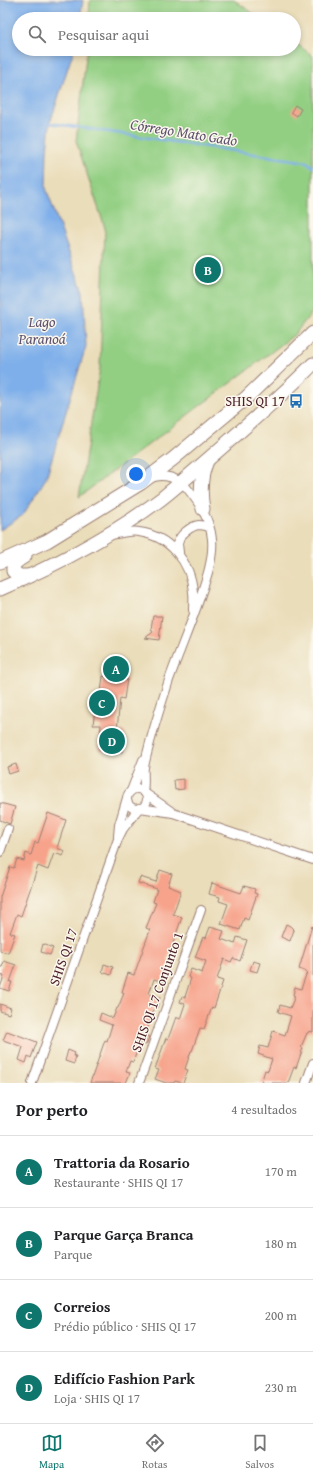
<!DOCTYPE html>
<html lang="pt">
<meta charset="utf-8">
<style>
body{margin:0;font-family:"Gentium Book Plus",serif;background:#f2f2f2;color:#202124}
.you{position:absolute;left:136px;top:474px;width:14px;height:14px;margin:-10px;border:3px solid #fff;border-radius:50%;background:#1a73e8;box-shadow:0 0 0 6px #1a73e833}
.badge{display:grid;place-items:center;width:26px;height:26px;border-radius:50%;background:#0f766e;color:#fff;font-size:13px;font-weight:700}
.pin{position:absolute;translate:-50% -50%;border:2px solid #fff;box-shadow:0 1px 4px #0006}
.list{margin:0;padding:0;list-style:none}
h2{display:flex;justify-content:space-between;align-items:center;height:52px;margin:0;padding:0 16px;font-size:17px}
h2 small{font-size:13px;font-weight:400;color:#757577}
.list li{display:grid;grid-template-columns:26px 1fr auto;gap:12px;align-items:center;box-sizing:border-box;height:72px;padding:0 16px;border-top:1px solid #e0e0e0}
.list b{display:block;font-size:15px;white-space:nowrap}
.list p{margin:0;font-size:13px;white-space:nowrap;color:#757577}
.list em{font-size:13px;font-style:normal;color:#757577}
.icon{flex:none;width:22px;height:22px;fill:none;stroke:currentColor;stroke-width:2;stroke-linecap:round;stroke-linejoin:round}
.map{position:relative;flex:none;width:313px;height:1083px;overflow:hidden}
.search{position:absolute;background:#fff;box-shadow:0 2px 6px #0003;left:12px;right:12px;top:12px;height:44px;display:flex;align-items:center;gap:10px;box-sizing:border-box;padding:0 14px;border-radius:22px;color:#757577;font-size:15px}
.sheet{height:340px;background:#fff}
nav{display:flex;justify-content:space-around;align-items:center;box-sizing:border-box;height:56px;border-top:1px solid #e0e0e0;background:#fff;font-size:11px;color:#757577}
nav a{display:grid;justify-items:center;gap:2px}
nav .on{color:#0f766e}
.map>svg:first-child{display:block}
</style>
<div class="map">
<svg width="313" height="1083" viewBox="0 0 313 1083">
<rect width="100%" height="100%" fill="#fbf7ec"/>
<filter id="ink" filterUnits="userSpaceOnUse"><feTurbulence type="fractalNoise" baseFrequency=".025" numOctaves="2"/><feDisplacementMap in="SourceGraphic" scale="8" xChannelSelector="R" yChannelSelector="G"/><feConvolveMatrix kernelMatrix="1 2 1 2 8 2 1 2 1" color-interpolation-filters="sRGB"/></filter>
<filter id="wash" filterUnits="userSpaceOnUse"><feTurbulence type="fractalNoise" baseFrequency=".012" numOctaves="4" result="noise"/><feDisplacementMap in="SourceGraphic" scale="16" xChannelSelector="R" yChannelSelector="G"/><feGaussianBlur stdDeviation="0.9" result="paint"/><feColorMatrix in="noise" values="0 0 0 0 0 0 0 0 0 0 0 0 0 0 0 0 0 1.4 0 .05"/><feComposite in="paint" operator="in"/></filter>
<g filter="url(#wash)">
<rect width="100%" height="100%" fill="#eaddba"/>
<g fill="#93cf83" stroke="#6e7757">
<polygon points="90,0 234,0 261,19 89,19"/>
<polygon points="294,42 313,56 313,311 294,335 79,497 100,368 105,228 76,141 87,49 294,49"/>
</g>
<polygon fill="#7eafea" stroke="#64678a" points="0,0 83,0 80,19 19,19 19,49 74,49 50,123 47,151 46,188 83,292 86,346 46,478 23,515 0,530"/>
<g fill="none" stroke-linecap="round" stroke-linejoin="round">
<polyline stroke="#7eafea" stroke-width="2.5" points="50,123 307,162 313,167"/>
</g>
<g id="blocks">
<g fill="#f7a38b">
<polygon points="295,105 301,109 297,116 291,112"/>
<polygon points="153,616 162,616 159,640 145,638 153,632 151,629"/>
<polygon points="112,661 122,662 120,678 127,679 124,699 120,698 117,731 125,732 122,752 99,750 101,725 93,725 96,700 100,700 103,676 110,677"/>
<polygon points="16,764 18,771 9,774 7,767"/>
<polygon points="184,779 184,789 175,790 174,780"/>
<polygon points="0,803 15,807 10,824 0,820"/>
<polygon points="48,813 66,820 57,848 65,851 63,856 54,853 48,870 38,866 21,916 17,914 10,933 15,934 8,953 0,951 0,897 10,867 14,868 17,859 24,861 26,853 31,855 35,842 38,843"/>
<polygon points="160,870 172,874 168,886 181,891 173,914 182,917 167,961 170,962 163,982 154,979 149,994 160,997 157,1008 155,1007 145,1035 149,1037 146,1045 140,1043 133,1062 130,1061 126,1072 130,1073 126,1083 90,1083 105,1040 107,1041 112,1025 99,1020 101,1013 113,1018 117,1008 118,1008 124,993 122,992 128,973 134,975 150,930 146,928 156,903 153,902 157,889 138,883 140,877 156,882"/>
<polygon points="212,883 241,893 244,886 255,889 254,893 257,894 248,920 244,918 240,930 221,924 228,904 219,901 220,897 209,894"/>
<polygon points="286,924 290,926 294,930 290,941 281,937"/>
<polygon points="312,926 313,927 313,1032 309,1031 308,1033 307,1033 301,1047 303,1048 296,1068 294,1067 288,1083 261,1083 265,1070 268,1071 272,1059 258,1054 260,1046 268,1048 273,1031 285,1035 291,1016 278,1012 280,1005 290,1008 295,996 293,995 295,987 301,989 307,972 299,969"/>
<polygon points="210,927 224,931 221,939 235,944 237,937 247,940 240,961 233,958 231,962 224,959 217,979 223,981 214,1008 212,1007 204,1029 200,1028 192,1051 191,1051 185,1069 188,1070 183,1083 175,1081 174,1083 166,1083 155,1079 159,1070 155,1069 166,1038 168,1039 176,1017 180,1019 185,1004 180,1002 182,996 185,997 191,978 188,977 191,969 202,973 206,961 195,957 203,937 206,938"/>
<polygon points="43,944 53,948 50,955 41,952"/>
<polygon points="4,961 16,965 10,982 12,982 9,991 0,988 4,976 0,975 0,967 2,967"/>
<polygon points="253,961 260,963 257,972 250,970"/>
<polygon points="104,964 113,967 111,975 102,972"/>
<polygon points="0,1004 11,1008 9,1014 0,1011"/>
<polygon points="7,1031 37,1042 31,1058 28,1056 26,1063 19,1060 23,1047 3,1040"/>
<polygon points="68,1050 75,1053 74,1056 76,1056 74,1064 65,1061"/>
</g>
</g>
</g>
<g filter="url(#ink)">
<use href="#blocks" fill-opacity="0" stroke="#9a7e72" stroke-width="1"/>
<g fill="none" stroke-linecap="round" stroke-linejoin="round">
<defs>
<g id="minor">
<path d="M 111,535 C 120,534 130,530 139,532 C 169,536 191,562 193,592 C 194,598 193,604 193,610"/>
<path d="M 179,553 C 179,550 178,546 178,543 C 179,535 191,526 199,525 C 203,525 206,526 209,527"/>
<circle cx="137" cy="799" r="10"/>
<polyline points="131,791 143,760"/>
<path d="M 143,791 C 145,783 143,775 144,767 C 150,738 160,708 169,680 C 178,655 188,631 197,606 C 204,585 214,561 212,539 C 210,519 199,503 187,488 C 178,478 164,473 151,478"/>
<polyline points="145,793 171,811"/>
<polyline points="140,808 173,813 313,860"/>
<polyline points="118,836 119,825 127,798"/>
<polyline points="0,852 8,829"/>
<polyline points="32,1083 118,839 123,829 139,808"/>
<polyline points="139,1083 201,910"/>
<polyline points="306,1083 313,1063"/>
</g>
<g id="primary">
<path d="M 203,509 C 200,492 200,477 207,461"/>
<path d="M 25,556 C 19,560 12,563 13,571 L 19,576 L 29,576"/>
<polyline points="0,562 47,541 141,483 173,459 247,397 313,333"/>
<path d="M 0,589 C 54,566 114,534 161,499 C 187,478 212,456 237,434 C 263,411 289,389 313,364"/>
</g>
</defs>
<use href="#minor" stroke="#9a7e72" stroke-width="10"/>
<use href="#primary" stroke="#9a7e72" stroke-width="15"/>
<use href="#minor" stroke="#fff" stroke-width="8"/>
<use href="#primary" stroke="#fff" stroke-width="13"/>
</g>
</g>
<defs>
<symbol id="bus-bare" viewBox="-9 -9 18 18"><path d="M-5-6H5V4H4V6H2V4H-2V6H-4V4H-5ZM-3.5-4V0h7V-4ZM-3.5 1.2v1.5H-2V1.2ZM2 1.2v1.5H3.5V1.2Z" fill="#1f6fb2" stroke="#fbf7ec" stroke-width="2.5" paint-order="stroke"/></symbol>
</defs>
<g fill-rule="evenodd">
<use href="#bus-bare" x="286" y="391" width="20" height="20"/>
</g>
<g text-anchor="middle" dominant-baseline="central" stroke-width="3" stroke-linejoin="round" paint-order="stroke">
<g font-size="14" fill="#4a1f2b" stroke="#fbf7ec" text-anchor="end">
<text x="285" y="401">SHIS QI 17</text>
</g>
<g font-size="14" fill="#4a1f2b" stroke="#fbf7ec">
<text transform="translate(63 957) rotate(-71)">SHIS QI 17</text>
<text transform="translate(157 992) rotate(-70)">SHIS QI 17 Conjunto 1</text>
</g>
<g font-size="15" font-style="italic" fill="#5c516e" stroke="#fbf7ec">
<text transform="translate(184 132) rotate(9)">Córrego Mato Gado</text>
<text x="42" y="321">Lago<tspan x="42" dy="17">Paranoá</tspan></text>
</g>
</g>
</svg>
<div class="you"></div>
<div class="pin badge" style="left:116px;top:669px">A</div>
<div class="pin badge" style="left:208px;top:270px">B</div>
<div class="pin badge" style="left:102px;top:703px">C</div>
<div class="pin badge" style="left:112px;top:741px">D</div>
<div class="search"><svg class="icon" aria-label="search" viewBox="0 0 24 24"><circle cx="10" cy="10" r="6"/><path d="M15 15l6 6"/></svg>Pesquisar aqui</div>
</div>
<section class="sheet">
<h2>Por perto<small>4 resultados</small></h2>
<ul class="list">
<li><span class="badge">A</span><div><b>Trattoria da Rosario</b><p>Restaurante · SHIS QI 17</p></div><em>170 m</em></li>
<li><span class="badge">B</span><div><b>Parque Garça Branca</b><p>Parque</p></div><em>180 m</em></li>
<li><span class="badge">C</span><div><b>Correios</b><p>Prédio público · SHIS QI 17</p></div><em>200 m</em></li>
<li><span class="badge">D</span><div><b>Edifício Fashion Park</b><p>Loja · SHIS QI 17</p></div><em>230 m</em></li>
</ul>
</section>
<nav>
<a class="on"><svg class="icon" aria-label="map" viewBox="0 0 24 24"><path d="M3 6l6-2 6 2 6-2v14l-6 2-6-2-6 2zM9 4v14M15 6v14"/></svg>Mapa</a>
<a><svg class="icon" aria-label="directions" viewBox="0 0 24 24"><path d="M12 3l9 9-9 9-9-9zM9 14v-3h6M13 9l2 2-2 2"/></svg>Rotas</a>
<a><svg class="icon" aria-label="saved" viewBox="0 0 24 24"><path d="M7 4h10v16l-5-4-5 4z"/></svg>Salvos</a>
</nav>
